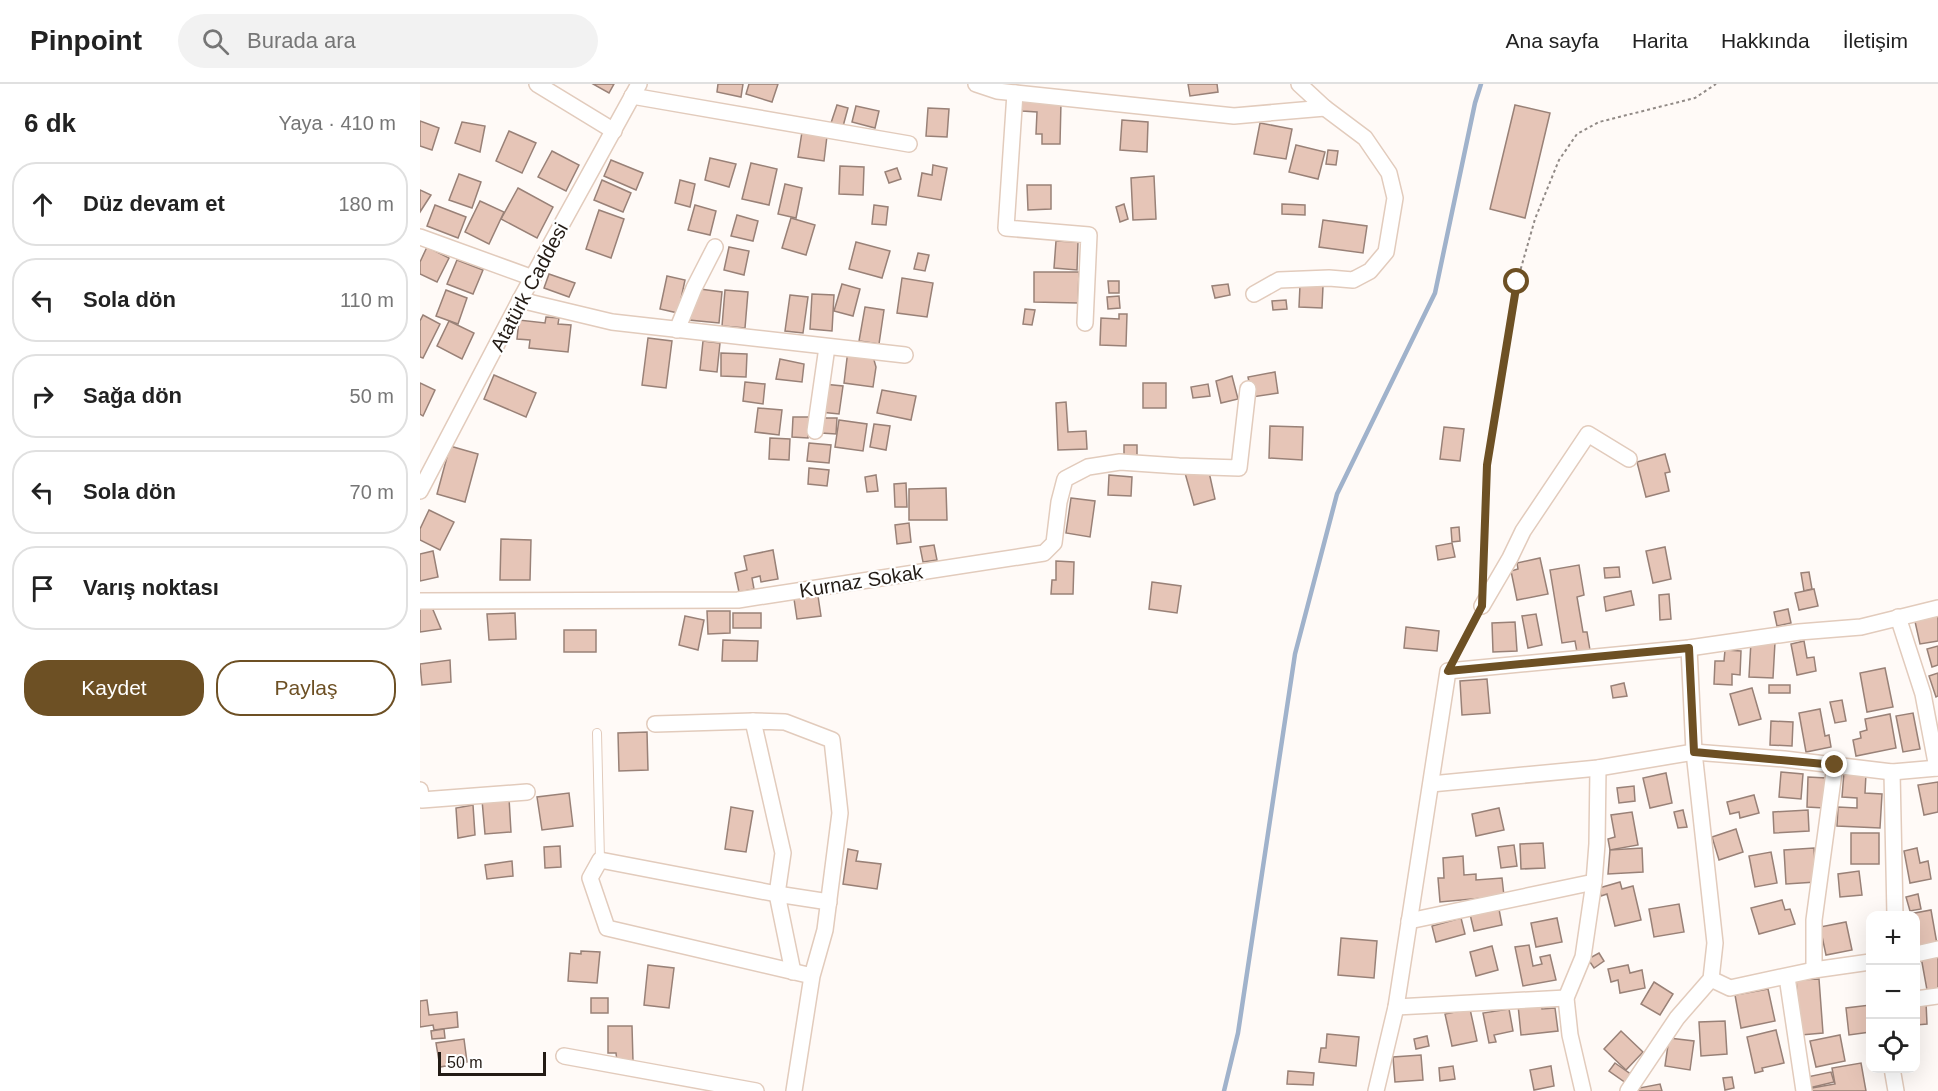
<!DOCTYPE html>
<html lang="tr">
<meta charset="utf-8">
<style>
body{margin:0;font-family:Arial,sans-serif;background:#f2f2f2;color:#222}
.controls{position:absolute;right:18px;bottom:18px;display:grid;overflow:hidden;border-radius:12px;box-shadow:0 6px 24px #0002}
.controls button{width:54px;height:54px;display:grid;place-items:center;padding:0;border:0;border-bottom:2px solid #e0e0e0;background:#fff;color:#222;font:30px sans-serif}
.scale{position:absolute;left:18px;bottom:15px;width:108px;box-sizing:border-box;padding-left:6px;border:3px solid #231b15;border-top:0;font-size:16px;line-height:21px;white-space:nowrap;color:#231b15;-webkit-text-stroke:4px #fff;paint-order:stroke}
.stop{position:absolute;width:18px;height:18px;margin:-14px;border:4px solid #6d5024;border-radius:50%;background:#fff}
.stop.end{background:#6d5024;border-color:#fff;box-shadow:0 2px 6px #0008}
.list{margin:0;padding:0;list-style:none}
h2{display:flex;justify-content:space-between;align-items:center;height:78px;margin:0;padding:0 24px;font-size:26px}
h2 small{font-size:20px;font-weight:400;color:#767676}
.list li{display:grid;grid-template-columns:39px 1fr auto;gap:18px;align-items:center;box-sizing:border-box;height:84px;margin:0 12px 12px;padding:0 12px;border:2px solid #e0e0e0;border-radius:24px}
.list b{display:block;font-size:22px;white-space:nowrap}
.list em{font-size:20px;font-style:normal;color:#767676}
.actions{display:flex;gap:12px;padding:18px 24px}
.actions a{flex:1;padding:14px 0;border:2px solid #6d5024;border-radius:24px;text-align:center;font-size:21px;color:#6d5024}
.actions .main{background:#6d5024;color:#fff}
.icon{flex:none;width:33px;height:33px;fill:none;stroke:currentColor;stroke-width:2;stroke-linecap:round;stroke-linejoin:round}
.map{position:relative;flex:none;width:1518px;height:1007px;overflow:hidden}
header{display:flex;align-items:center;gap:36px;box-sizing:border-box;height:84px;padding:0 30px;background:#fff;border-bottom:2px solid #e0e0e0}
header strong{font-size:28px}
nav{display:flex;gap:33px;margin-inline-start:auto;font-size:21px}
.search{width:420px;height:54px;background:#f2f2f2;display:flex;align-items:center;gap:15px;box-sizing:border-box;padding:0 21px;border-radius:33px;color:#767676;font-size:22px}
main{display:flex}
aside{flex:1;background:#fff}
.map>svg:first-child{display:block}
</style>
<header>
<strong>Pinpoint</strong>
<div class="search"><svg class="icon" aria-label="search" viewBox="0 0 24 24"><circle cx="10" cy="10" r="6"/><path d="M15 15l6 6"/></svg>Burada ara</div>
<nav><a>Ana sayfa</a><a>Harita</a><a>Hakkında</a><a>İletişim</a></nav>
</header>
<main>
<aside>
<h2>6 dk<small>Yaya · 410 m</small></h2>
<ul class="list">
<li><svg class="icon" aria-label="ahead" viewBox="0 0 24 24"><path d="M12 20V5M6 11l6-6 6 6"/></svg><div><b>Düz devam et</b></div><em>180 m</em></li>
<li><svg class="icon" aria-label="left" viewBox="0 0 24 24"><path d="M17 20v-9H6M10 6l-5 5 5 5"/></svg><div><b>Sola dön</b></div><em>110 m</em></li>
<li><svg class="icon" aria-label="right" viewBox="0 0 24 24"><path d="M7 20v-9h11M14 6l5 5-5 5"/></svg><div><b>Sağa dön</b></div><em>50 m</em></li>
<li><svg class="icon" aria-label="left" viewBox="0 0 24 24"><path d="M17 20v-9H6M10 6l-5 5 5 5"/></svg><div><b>Sola dön</b></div><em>70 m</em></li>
<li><svg class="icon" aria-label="arrive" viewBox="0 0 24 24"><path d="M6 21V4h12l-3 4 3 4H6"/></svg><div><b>Varış noktası</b></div></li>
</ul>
<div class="actions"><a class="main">Kaydet</a><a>Paylaş</a></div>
</aside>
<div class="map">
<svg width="1518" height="1007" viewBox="0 0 1518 1007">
<rect width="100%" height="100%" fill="#fffaf7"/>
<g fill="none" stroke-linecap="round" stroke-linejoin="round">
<polyline stroke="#a0b2cb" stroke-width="4.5" points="804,1007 818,949 875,570 917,410 1015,209 1055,19 1061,0"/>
</g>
<g fill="#e6c5b7" stroke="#998177" stroke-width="1.5">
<polygon points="173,0 194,0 189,9"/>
<polygon points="298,0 323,0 321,13 297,8"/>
<polygon points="329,0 358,0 352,18 326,10"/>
<polygon points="768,0 797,0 798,8 770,12"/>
<polygon points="601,16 641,18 640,60 622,60 622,50 616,50 617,28 602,27"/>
<polygon points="417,21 428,24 422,46 410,42"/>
<polygon points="1095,21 1130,29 1105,134 1070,125"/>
<polygon points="436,22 459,27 455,44 432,38"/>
<polygon points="508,24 529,25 527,53 506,52"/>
<polygon points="702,36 728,38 727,68 700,66"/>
<polygon points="0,37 19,44 12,66 0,62"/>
<polygon points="42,38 65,42 60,68 35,59"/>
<polygon points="840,39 872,45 866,75 834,70"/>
<polygon points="89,47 116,59 102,89 76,77"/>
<polygon points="382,48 407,52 404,77 378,73"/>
<polygon points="876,61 905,68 898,95 869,88"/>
<polygon points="908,66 918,67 916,81 906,80"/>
<polygon points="132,67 159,81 146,107 118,93"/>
<polygon points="290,74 316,80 309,103 285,96"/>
<polygon points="191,76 223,89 216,106 184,92"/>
<polygon points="331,79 357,85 349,121 322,115"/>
<polygon points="513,81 527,84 521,116 498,112 502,89 512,91"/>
<polygon points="420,82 444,83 443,111 419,110"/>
<polygon points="477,84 481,95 469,99 465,88"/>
<polygon points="39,90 61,98 52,124 29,116"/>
<polygon points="734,92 736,135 713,136 711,94"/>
<polygon points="182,96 211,109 203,128 174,116"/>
<polygon points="260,96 275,100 270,123 255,119"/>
<polygon points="365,100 382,104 376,134 358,130"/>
<polygon points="607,101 631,101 631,125 608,126"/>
<polygon points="98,104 133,123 117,154 81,135"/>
<polygon points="0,106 11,111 0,128"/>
<polygon points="60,117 84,128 69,160 45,148"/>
<polygon points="704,120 708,135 700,138 696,123"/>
<polygon points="862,120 885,121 885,131 862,130"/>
<polygon points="15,121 46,133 38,154 7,142"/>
<polygon points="275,121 296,127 290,151 268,146"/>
<polygon points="454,121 468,123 466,141 452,140"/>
<polygon points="179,126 204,135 191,174 166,165"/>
<polygon points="317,131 338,137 333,157 311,152"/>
<polygon points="371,134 395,141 386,171 362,164"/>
<polygon points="903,136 947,142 943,169 899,163"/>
<polygon points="636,157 658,158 657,186 634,184"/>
<polygon points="436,158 470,167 462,194 429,185"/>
<polygon points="7,163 29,174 17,198 0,190 0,178"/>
<polygon points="309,163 329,167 324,191 304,186"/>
<polygon points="498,169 509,171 505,187 494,185"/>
<polygon points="37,176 63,186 53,210 27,200"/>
<polygon points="614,188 659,188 658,219 614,218"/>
<polygon points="129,190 155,199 149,213 124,204"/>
<polygon points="247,192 265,196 258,229 240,225"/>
<polygon points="482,194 513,199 507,233 477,229"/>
<polygon points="688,197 699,197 699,209 689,209"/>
<polygon points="422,200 440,205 433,232 414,227"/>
<polygon points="808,200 810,211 795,214 792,202"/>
<polygon points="880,201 903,202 902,224 879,223"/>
<polygon points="280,205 302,208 299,239 269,236"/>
<polygon points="26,206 47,214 38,240 16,232"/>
<polygon points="305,206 328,208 325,244 302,242"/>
<polygon points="392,210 414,211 412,247 390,245"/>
<polygon points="370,211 388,213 383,249 365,247"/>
<polygon points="699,212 700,224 688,225 687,213"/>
<polygon points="866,216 867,225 853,226 852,217"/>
<polygon points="445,223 464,226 459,260 439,257"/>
<polygon points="605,225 615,226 612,241 603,240"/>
<polygon points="699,230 707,230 706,262 680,261 681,234 699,235"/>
<polygon points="3,231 20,240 3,274 0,273 0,237"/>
<polygon points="126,233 139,234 138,240 151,241 148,268 109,264 110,256 97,255 99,236 125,239"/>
<polygon points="29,237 54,249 42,275 17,262"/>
<polygon points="228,254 252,257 246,304 222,301"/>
<polygon points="283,257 300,259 297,288 280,286"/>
<polygon points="428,266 452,269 456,283 453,303 424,299"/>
<polygon points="301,269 327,270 326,293 301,292"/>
<polygon points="360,275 384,280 382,298 356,295"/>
<polygon points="855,288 858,309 832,313 828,293"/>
<polygon points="74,291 116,309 106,333 64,315"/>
<polygon points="812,292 818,315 801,319 796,297"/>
<polygon points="325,298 345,300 343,320 323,317"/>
<polygon points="0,299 15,306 3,332 0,330"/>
<rect x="723" y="299" width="23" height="25"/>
<polygon points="403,300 423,302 419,330 400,328"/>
<polygon points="788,300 790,312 773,314 771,303"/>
<polygon points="462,306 496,312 491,336 457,329"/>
<polygon points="646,318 648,348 666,347 667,365 638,366 636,319"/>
<polygon points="338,324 362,326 359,351 335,348"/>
<polygon points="373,333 389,333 388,354 372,353"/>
<polygon points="401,334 417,334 416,350 401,349"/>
<polygon points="419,336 447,340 443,367 415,363"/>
<polygon points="454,340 470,342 466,366 450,363"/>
<polygon points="850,342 883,343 882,376 849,374"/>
<polygon points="1024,343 1044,345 1040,377 1020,375"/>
<polygon points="350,354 370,355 369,376 349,375"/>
<polygon points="389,359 411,361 409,379 387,377"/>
<rect x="704" y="361" width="13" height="11"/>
<polygon points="30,362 58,370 45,418 17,410"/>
<polygon points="1245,370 1250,388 1245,389 1249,407 1226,413 1217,378"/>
<polygon points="389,384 409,386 407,402 388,400"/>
<polygon points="789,388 795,415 774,421 765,389"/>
<polygon points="456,391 458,407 447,408 445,393"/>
<polygon points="689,391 712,393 711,412 688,411"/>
<polygon points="486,399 487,423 475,423 474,400"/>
<polygon points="526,404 527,436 489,436 489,405"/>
<polygon points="651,414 675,417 670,453 646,449"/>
<polygon points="9,426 34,438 20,466 0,456 0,445"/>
<polygon points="489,439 491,458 477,460 475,441"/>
<polygon points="1039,443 1040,457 1032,458 1031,444"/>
<polygon points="81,455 111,456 110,496 80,496"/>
<polygon points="1032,459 1035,473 1018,476 1016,462"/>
<polygon points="514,461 517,476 503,478 500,463"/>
<polygon points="1245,463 1251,495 1233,499 1226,467"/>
<polygon points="353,466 358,495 341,498 340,492 332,494 334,505 319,508 315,489 327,486 324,472"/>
<polygon points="13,467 18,493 0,497 0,470"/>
<polygon points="1120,474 1128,510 1097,516 1091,487 1098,485 1097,479"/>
<polygon points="636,477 654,478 653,510 631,510 632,496 636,496"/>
<polygon points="1159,481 1164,511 1157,513 1163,548 1167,548 1170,566 1157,568 1155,557 1142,559 1130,486"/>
<polygon points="1199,483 1200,493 1185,494 1184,484"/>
<polygon points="1389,488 1392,505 1384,507 1381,489"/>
<polygon points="732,498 761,502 757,529 729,525"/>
<polygon points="1394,505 1398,522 1379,526 1375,509"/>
<polygon points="1211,507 1214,521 1186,527 1184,513"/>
<polygon points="1249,510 1251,535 1240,536 1239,511"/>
<polygon points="398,512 401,532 377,535 374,515"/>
<polygon points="0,520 11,521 21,545 0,548"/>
<polygon points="1368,525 1371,539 1357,542 1354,528"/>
<polygon points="287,527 310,527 310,549 288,550"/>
<polygon points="1518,528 1518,557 1500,560 1494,533"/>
<polygon points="95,529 96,555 69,556 67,530"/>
<rect x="313" y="529" width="28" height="15"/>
<polygon points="1116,530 1122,561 1108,564 1102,532"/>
<polygon points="265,532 284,536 278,566 259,561"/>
<polygon points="1095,538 1097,567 1073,568 1072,539"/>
<polygon points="986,543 1019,547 1017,567 984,564"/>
<rect x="144" y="546" width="32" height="22"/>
<polygon points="303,556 338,557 337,577 302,577"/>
<polygon points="1331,557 1355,558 1353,594 1329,593"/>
<polygon points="1384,557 1387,574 1394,573 1396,587 1377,591 1371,560"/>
<polygon points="1518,562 1518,581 1512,583 1507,565"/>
<polygon points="1305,566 1321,567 1320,591 1312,590 1312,601 1294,600 1295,577 1304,577"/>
<polygon points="30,576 31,598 2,601 0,580"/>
<polygon points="1465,584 1473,623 1447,628 1440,589"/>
<polygon points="1518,589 1518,612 1516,613 1509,592"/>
<polygon points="1067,595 1070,629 1042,631 1040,597"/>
<polygon points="1204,599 1207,612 1193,614 1191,602"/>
<rect x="1349" y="601" width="21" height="8"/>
<polygon points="1332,604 1341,635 1319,641 1310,610"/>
<polygon points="1422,616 1426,637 1415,639 1410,618"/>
<polygon points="1400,625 1405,652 1409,651 1411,663 1386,668 1379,629"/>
<polygon points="1493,629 1500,665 1483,668 1476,632"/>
<polygon points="1470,630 1476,664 1436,672 1433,656 1441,654 1440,648 1447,646 1445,635"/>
<polygon points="1351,637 1373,638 1372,662 1350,661"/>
<polygon points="227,648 228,686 199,687 198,649"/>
<polygon points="1361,688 1383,690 1381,715 1359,713"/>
<polygon points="1424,688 1446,690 1445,709 1462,710 1460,744 1417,742 1418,723 1437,724 1437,714 1422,713"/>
<polygon points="1246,689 1252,719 1230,724 1223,694"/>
<polygon points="1388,693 1406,694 1404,724 1387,723"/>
<polygon points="1518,698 1518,728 1504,731 1498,701"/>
<polygon points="1214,702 1215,717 1199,719 1197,704"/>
<polygon points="149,709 153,742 122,746 117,713"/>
<polygon points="1334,711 1339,729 1320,734 1319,728 1310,730 1307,718"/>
<polygon points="89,714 91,748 65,750 62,716"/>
<polygon points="53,721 55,751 38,754 36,724"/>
<polygon points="311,723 333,727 326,768 305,765"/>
<polygon points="1079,724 1084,746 1056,752 1052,730"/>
<polygon points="1263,726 1267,743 1258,744 1254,728"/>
<polygon points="1388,726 1389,747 1354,749 1353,728"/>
<polygon points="1212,728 1218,761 1190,766 1188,755 1195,753 1191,731"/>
<polygon points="1316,745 1323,768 1299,776 1292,753"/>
<rect x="1431" y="749" width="28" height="31"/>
<polygon points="1123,759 1125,784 1101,785 1100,760"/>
<polygon points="1094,761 1097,782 1081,784 1078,763"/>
<polygon points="140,762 141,783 125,784 124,763"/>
<polygon points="1222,764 1223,788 1188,790 1190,766"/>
<polygon points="1394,764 1396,798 1366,800 1364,766"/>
<polygon points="1497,764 1500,779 1508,777 1511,795 1490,799 1484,767"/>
<polygon points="428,765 438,767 436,777 461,780 457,805 423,800"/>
<polygon points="1351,768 1357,799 1335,803 1329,772"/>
<polygon points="1043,772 1044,791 1056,790 1056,796 1082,794 1084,812 1020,818 1018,794 1024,794 1023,774"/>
<polygon points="92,777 93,792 67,795 65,781"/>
<polygon points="1439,787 1442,811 1420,813 1418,790"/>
<polygon points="1200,798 1202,805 1213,802 1221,836 1195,842 1187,810 1181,812 1179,804"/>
<polygon points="1498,810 1501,825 1490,827 1486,813"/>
<polygon points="1362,816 1365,826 1370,825 1375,840 1339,850 1331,824"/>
<polygon points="1078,820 1082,841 1054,847 1049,826"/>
<polygon points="1259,820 1264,848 1234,853 1229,825"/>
<polygon points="1511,826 1517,860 1496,864 1496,832 1484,831"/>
<polygon points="1041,834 1045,850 1016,858 1012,842"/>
<polygon points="1137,834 1142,858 1116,863 1111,839"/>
<polygon points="1426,838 1432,866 1406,871 1400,843"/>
<polygon points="921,854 957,857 954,894 918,891"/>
<polygon points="1109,861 1113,882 1122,880 1120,873 1130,871 1136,896 1103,902 1095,863"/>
<polygon points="1072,862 1078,886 1056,892 1050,868"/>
<polygon points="161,867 180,868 177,899 148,897 150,869 161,870"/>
<polygon points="1179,869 1184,877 1174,884 1168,875"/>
<polygon points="1518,869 1518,904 1507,906 1501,873"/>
<polygon points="228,881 254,884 249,924 224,921"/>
<polygon points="1208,881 1210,889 1222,886 1225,904 1200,909 1198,896 1191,898 1188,885"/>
<polygon points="1399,895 1403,949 1381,951 1376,896"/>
<polygon points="1234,898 1253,910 1240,931 1221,920"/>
<polygon points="1348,905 1355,937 1321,944 1315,911"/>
<rect x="171" y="914" width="17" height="15"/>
<polygon points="7,916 9,931 37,928 38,943 14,946 13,941 0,943 0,917"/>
<polygon points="1121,918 1122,925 1135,924 1138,947 1101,951 1098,921"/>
<polygon points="1506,918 1507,940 1496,941 1496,919"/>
<polygon points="1450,921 1450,948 1429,951 1426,924"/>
<polygon points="1050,925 1057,957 1032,962 1025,930"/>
<polygon points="1089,925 1093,947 1074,951 1076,958 1069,959 1063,929"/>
<polygon points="1305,937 1307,970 1281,972 1279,938"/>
<polygon points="188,942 212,942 213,977 197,977 196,969 188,969"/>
<polygon points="24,945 25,954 12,955 11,947"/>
<polygon points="1356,946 1364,979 1342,984 1343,987 1335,989 1327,953"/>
<polygon points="1201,947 1223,968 1206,986 1184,965"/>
<polygon points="907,950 939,953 936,982 899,978 901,964 906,964"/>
<polygon points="1420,951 1425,977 1396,983 1390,957"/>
<polygon points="1007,952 1009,962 996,965 994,955"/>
<polygon points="1249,954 1274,957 1270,986 1245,982"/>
<polygon points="44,955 47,978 20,983 16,959"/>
<polygon points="1001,971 1003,996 975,998 973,973"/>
<polygon points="1195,979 1212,991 1206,999 1189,987"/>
<polygon points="1441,979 1446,1007 1392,1007 1392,1004 1415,1000 1412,984"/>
<polygon points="1033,982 1035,995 1020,997 1019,984"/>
<polygon points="1131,982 1134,1002 1114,1006 1110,986"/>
<polygon points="868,987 894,989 893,1001 867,1000"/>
<polygon points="1411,988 1414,998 1389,1004 1387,993"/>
<polygon points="1312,993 1314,1004 1305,1006 1303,994"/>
<polygon points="1240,1000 1242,1007 1214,1007 1214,1005"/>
</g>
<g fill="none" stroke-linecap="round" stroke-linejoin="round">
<defs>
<polyline id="service" points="177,649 180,776"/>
<g id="minor">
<polyline points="117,0 194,47"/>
<polyline points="556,0 577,7 814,32 905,24"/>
<polyline points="595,9 586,144 669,151 665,239"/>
<polyline points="212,12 489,60"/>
<polyline points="0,153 113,194"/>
<polyline points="834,210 859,196 909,194 933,196 950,187 966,168 975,114 969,89 945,54 905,24 879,0"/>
<polyline points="100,216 192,238 485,271"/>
<polyline points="257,246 274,204 295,163"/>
<polyline points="395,347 407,263"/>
<polyline points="0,407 100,216 219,0"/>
<polyline points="0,517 318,516 624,469 634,459 639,418 645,395 668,383 700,378 759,382 819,384 828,305"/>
<polyline points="1062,522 1090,474 1103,447 1168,350 1209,375"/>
<polyline points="1478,533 1503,610 1517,684"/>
<polyline points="235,640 333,637"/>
<polyline points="1472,688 1475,832"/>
<polyline points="1011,700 1178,684 1274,668 1364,675 1472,688 1518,684"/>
<polyline points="0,706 2,716 107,708"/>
<polyline points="989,837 1174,798"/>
<polyline points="1496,870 1518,865"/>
<polyline points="1394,886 1394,836 1415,681"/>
<polyline points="373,888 357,810 409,818"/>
<polyline points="1367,893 1384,1007"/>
<polyline points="1291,895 1310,904 1394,886 1450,878"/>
<polyline points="1496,915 1518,912"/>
<polyline points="976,923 1146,914"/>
<polyline points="144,972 336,1007"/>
<polyline points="1472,984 1476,1007"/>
<polyline points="374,1007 392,892 405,846 420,729 412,656 365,638 333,637 363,769 357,810 180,776 170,794 187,844 392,892"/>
<polyline points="956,1007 976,923 1028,587 1269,564 1379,548 1441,543 1518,524"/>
<polyline points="1163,1007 1150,951 1146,914 1163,873 1174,798 1177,760 1178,684"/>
<polyline points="1208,1007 1257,934 1291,895 1295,859 1274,668 1269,564"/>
</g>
</defs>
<use href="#service" stroke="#e2cbbc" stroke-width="10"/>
<use href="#minor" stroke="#e2cbbc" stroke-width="18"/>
<g stroke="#918a86" stroke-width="2" stroke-dasharray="3 3" stroke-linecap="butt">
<polyline points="1063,488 1067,381 1097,198 1115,135 1139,76 1157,50 1179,38 1275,14 1296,0"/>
<polyline points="1036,572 1056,534"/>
</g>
<use href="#service" stroke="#fff" stroke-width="8"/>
<use href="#minor" stroke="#fff" stroke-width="15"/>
</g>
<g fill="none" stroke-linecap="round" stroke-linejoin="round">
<polyline stroke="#6d5024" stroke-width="8" points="1097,198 1067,381 1062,522 1028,587 1269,564 1274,668 1415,681"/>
</g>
<g text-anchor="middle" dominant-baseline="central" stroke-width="4.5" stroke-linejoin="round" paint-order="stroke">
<g font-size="20" fill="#231b15" stroke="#fff">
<text transform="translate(109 203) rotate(-62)">Atatürk Caddesi</text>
<text transform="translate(441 497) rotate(-9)">Kurnaz Sokak</text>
</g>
</g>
</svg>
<div class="controls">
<button>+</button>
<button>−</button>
<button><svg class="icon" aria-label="locate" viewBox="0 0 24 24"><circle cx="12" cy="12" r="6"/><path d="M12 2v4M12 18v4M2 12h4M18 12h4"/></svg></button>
</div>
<div class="scale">50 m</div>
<div class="stop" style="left:1097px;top:198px"></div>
<div class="stop end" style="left:1415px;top:681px"></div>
</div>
</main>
